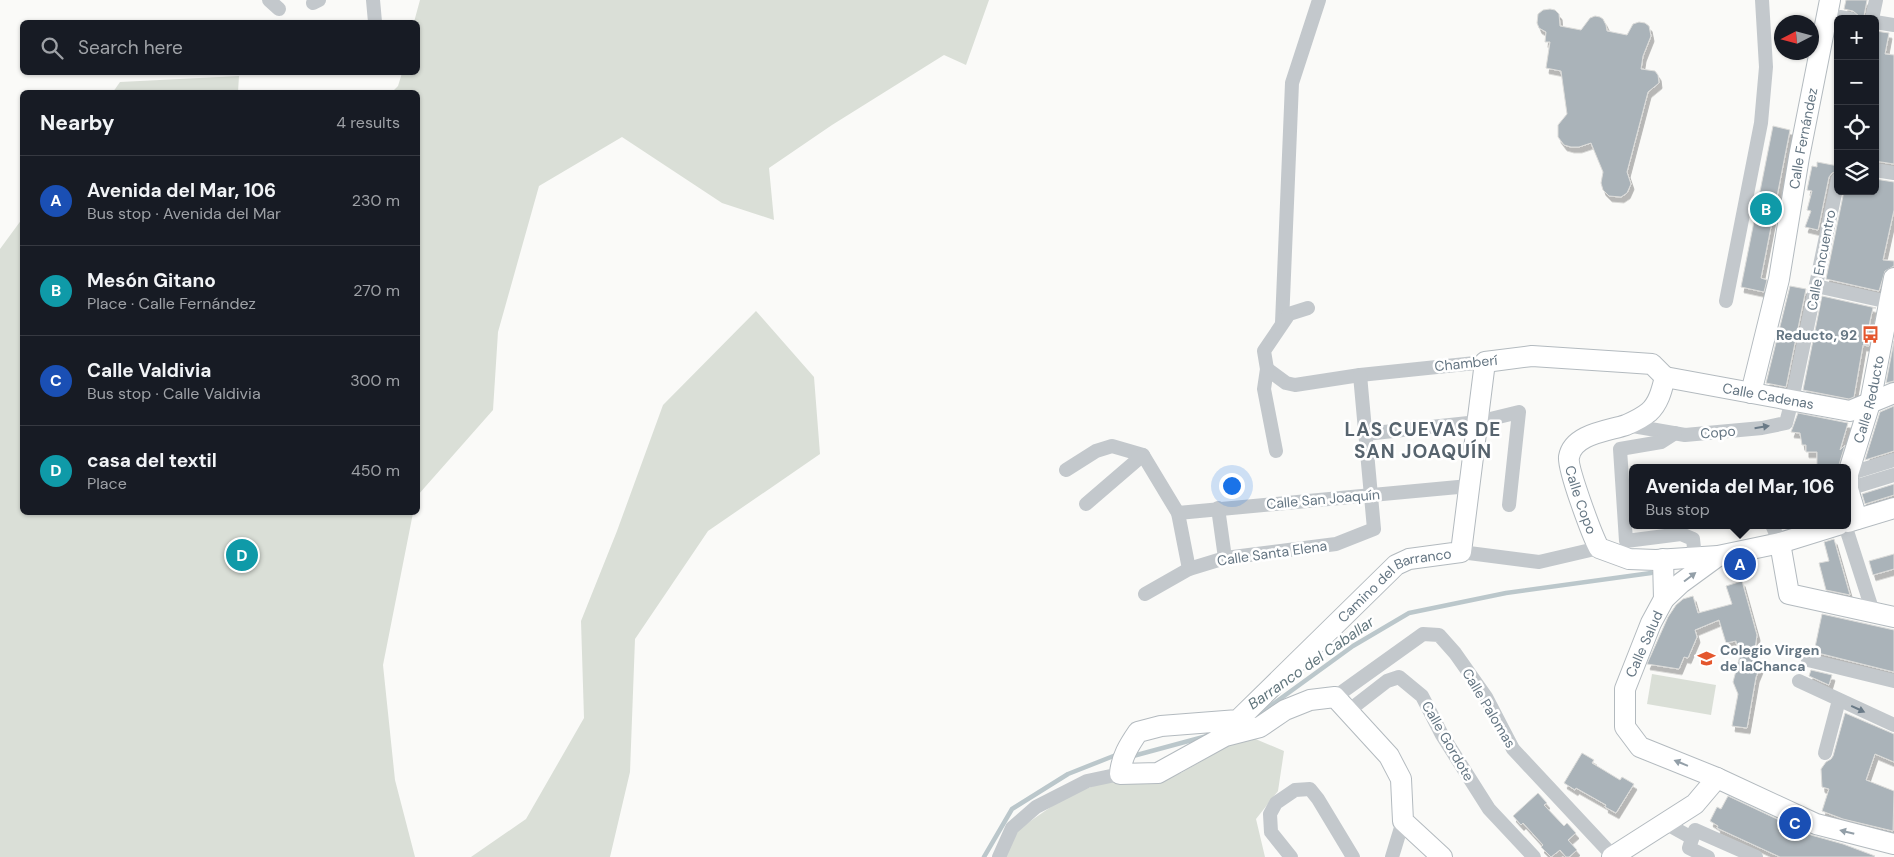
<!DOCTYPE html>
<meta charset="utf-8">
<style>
body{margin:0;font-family:"DM Sans",sans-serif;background:#20242c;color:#f1f3f6}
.controls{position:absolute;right:15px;top:15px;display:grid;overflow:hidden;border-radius:8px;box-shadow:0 1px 4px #0004}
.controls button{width:45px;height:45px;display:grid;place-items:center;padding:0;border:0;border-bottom:1px solid #363941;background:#171b24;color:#f1f3f6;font:25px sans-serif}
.compass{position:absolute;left:1774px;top:15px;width:45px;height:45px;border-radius:50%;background:#171b24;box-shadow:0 1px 4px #0004;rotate:264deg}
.you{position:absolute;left:1231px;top:485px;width:18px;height:18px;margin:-12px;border:4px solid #fff;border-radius:50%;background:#1a73e8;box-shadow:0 0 0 8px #1a73e833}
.badge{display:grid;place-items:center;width:32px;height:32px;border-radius:50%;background:#e4572e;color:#fff;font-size:16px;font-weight:700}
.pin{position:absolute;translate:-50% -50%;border:2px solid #fff;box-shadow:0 1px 5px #0006}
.popup{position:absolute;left:1629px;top:464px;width:222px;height:65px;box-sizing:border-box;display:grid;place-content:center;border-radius:8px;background:#171b24;filter:drop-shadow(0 1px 4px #0005);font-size:16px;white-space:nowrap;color:#9ea1a6}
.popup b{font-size:19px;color:#f1f3f6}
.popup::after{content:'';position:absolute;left:50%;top:100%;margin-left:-10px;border:10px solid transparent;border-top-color:#171b24}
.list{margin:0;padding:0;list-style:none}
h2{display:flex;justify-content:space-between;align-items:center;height:65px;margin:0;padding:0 20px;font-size:21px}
h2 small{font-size:16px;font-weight:400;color:#9ea1a6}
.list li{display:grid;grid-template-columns:32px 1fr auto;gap:15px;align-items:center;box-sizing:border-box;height:90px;padding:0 20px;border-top:1px solid #363941}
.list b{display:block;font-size:19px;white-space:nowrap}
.list p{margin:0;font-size:16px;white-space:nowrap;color:#9ea1a6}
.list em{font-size:16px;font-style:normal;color:#9ea1a6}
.icon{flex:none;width:28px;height:28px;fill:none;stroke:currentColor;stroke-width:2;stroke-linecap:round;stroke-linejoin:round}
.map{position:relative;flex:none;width:1894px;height:857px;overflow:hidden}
.search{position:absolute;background:#171b24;box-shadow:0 1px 4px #0004;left:20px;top:20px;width:400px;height:55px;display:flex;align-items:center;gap:12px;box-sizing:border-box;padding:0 18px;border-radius:8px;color:#9ea1a6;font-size:19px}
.panel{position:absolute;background:#171b24;box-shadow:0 1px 4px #0004;left:20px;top:90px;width:400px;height:425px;border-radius:8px}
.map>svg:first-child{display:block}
</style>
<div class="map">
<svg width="1894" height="857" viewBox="0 0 1894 857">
<defs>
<filter id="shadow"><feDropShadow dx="3" dy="5.5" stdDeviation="0" flood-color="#0004"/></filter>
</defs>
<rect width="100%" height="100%" fill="#fafaf8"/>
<g fill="#dadfd7">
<polygon points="420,0 989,0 966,65 944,55 832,125 769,168 774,220 722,203 622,137 539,186 498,332 493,410 418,495 418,92 392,92 398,86 402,73 418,72 418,22 414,22"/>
<polygon points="239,76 238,92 113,92 120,82"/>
<polygon points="22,219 22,512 413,513 383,665 395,780 415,857 0,857 0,249"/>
<polygon points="756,311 814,377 820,454 708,531 635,639 630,772 610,857 471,857 526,819 584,718 581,621 617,531 663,405"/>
<polygon points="1652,674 1716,685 1711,715 1647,704"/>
<polygon points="1246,735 1284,751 1278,791 1256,819 1265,857 1003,857 1019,829 1068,795 1108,781 1181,773"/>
</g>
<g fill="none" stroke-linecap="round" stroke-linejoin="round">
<g stroke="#bbc7cb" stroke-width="4.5">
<polyline points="1251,720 1353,646 1409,613 1506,593 1651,573"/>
<polyline points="1133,756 1207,736"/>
<polyline points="984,857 1012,809 1068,774 1116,755"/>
</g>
</g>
<g fill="#aab3b9" stroke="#dcdcda" filter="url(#shadow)">
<polygon points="1846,0 1867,0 1864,16 1859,16 1853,11 1844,9"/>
<polygon points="1550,9 1555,10 1559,14 1560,26 1581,30 1590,18 1595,16 1600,17 1603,19 1606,25 1607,31 1627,35 1633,24 1639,22 1645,23 1649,26 1651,36 1643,56 1641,69 1655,71 1658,75 1659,83 1648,92 1627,172 1631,184 1627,193 1621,197 1609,196 1603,190 1601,183 1603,172 1591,143 1579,147 1571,147 1564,145 1558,137 1558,125 1567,114 1561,71 1546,68 1550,42 1545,42 1546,32 1539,28 1537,23 1538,14 1543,10"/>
<polygon points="1875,31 1889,33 1885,54 1894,55 1894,164 1875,161"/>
<polygon points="1773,126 1790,130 1761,278 1767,280 1764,292 1741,287"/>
<polygon points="1817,162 1838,166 1837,171 1832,173 1829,177 1818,230 1805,227 1811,211 1807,210 1812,191 1807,190 1812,166 1817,167"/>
<polygon points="1875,179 1894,182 1894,210 1883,260 1894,261 1894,266 1885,271 1879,291 1826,279 1844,191 1875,191"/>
<polygon points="1790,286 1806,289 1786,387 1766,383"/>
<polygon points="1822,296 1876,308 1873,308 1870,321 1868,334 1871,334 1869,346 1863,345 1854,397 1849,399 1803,390"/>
<polygon points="1894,341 1894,381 1886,383"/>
<polygon points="1894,406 1894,451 1865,460 1880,412"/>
<polygon points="1798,413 1848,423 1840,450 1845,445 1838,468 1817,468 1817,452 1806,452 1806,445 1802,445 1800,433 1791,432"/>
<polygon points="1894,484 1894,495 1865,504 1862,494"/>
<polygon points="1834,539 1850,595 1826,590 1819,563 1829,561 1824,542"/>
<polygon points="1894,554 1894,569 1873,575 1869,561"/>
<polygon points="1742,581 1757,635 1753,663 1761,665 1756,677 1747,728 1732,726 1738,694 1733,682 1742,648 1737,647 1736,641 1726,643 1719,620 1695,630 1697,637 1688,658 1684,657 1679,669 1647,664 1668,617 1676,605 1683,599 1693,596 1698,613 1732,604 1726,586"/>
<polygon points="1822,614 1894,630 1894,672 1814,652"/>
<polygon points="1811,670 1832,675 1829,685 1809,676"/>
<polygon points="1845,713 1894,734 1894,762 1875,754 1866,780 1894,791 1893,831 1843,819 1822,811 1829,789 1822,787 1821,769 1826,762 1831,759 1833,756"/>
<polygon points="1582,753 1594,760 1592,763 1620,780 1622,777 1634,784 1616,813 1605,807 1606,805 1576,788 1575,790 1564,783"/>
<polygon points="1538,793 1547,803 1544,805 1564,826 1567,823 1576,833 1568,840 1577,850 1569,857 1566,857 1560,850 1551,857 1541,847 1543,845 1523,823 1521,825 1513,816"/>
<polygon points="1728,796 1811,835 1843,844 1875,856 1874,857 1780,857 1717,828 1718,826 1710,821 1717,807 1721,809"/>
</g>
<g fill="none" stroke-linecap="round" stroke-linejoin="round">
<defs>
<g id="secondary">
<path id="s1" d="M 1665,377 C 1662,389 1659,403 1649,412 C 1643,417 1633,422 1626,425 C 1608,431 1573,434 1569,457 C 1567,468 1592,535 1599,548 L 1629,559 L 1656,560 L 1718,556 L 1780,543 L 1838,525"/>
<path id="s2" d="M 1665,377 L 1850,411 L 1894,393"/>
<path id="s3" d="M 1751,393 L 1779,279 L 1799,157 L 1830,0"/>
<path id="s4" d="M 1857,519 L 1848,489 L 1848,474 L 1870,403 L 1894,278"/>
<polyline points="1848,522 1894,508"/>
<polyline points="1780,543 1789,594 1894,617"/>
<polyline points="1718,556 1681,583 1664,599 1651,623 1625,689 1625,727 1640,747 1717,778 1816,824 1894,844"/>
<polyline points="1663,559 1664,599"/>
<path id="s5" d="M 1442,857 L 1403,821 L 1401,779 L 1389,756 L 1335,697 L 1310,700 L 1285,710 L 1260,727 L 1225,736 L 1158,773 L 1120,774 C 1121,758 1129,745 1138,732 L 1161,726 L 1238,720 L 1396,565 L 1409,559 L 1461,552 L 1485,362 L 1532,356 L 1623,362 L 1652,364 L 1665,377"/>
<polyline points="1612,857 1695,804 1717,778"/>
</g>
</defs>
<use href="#secondary" stroke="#b3babf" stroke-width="22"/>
<g stroke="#c3c8cc" stroke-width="14">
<polyline points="269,0 279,9"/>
<polyline points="373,0 375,22"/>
<polyline points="313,3 319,0"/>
<polyline points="1841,17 1851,19"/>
<polyline points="1872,19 1876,0"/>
<polyline points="1875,22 1894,25"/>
<polyline points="1875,170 1894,173"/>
<polyline points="1816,286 1889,302"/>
<polyline points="1726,301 1761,123 1766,67 1762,0"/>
<polyline points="1282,323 1292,83 1319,0"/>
<polyline points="1267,369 1286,383 1295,385 1360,375 1485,362"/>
<polyline points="1627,425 1685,435 1762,428 1786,423 1792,400 1838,179"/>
<polyline points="1675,433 1661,442 1620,449 1626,541 1681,534 1693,539 1695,557"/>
<polyline points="1365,434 1478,422 1519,412 1509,505"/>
<polyline points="1276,451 1264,389 1267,369 1264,351 1289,314 1308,308"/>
<polyline points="1066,470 1096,451 1112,446 1143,455 1178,513 1189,569"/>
<polyline points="1848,474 1894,460"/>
<polyline points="1848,489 1894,475"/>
<polyline points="1086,504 1143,455"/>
<polyline points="1218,508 1225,558"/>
<polyline points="1178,513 1469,486"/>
<polyline points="1772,525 1780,543"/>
<polyline points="1845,525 1873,612"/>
<polyline points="1461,552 1539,562 1599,548"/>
<polyline points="1145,594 1189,569 1225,558 1336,544 1374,529 1360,375"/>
<polyline points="1808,660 1894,681"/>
<polyline points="1799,681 1894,725"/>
<polyline points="1335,697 1423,634 1439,635 1455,653 1486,697 1513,749 1613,856"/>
<polyline points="1347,712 1387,681 1399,677 1422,696 1442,735 1489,809 1534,857"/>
<polyline points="1825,753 1839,700"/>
<polyline points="1665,823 1692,838"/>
<polyline points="999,857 1012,828 1036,807 1087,781 1120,774"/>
<polyline points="1291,857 1271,832 1270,814 1276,803 1295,790 1310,789 1318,799 1353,857"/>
<polyline points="1392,857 1403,821"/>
<polyline points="1708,857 1689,848 1695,830 1756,857"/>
</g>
<use href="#secondary" stroke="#fff" stroke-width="20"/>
</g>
<defs><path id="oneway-solid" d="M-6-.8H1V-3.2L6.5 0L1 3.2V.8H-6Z" transform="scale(1.25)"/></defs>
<g fill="#6a7a87">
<use href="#oneway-solid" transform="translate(1762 427) rotate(-9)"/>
<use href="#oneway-solid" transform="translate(1858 709) rotate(25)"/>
</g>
<g fill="#939fa8">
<use href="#oneway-solid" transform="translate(1690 577) rotate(-37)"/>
<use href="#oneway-solid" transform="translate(1681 763) rotate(-158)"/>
<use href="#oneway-solid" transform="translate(1847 832) rotate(-166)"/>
</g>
<defs>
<symbol id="bus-bare" viewBox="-9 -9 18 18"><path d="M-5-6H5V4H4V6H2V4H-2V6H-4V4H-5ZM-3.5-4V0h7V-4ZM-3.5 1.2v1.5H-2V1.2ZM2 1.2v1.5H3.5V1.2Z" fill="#e4572e" stroke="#fff" stroke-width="2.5" paint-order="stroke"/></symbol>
<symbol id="school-bare" viewBox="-9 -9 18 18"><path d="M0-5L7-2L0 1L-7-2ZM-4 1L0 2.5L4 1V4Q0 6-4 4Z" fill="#e4572e" stroke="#fff" stroke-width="2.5" paint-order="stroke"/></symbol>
</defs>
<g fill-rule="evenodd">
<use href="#bus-bare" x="1858" y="322" width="25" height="25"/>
<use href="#school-bare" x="1694" y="646" width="25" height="25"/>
</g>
<g text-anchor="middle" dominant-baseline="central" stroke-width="5" stroke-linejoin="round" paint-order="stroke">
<g font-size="14" fill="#657683" stroke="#fff">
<text stroke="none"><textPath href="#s3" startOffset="260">Calle Fernández</textPath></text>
<text transform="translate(1821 260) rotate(-79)">Calle Encuentro</text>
<text transform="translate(1466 363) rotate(-6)">Chamberí</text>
<text stroke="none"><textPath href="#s2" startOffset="105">Calle Cadenas</textPath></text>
<text stroke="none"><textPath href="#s4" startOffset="124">Calle Reducto</textPath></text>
<text transform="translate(1718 432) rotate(-5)">Copo</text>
<text transform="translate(1323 499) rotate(-5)">Calle San Joaquín</text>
<text stroke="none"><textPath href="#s1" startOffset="179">Calle Copo</textPath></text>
<text transform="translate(1272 553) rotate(-8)">Calle Santa Elena</text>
<text stroke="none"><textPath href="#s5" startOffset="792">Camino del Barranco</textPath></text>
<text transform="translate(1644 644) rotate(-66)">Calle Salud</text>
<text transform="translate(1489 708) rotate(59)">Calle Palomas</text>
<text transform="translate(1448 741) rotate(60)">Calle Gordote</text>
</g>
<g font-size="14" font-weight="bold" fill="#657683" stroke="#fff" text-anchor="end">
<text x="1857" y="335">Reducto, 92</text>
<text x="1720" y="650" text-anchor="start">Colegio Virgen<tspan x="1720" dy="16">de laChanca</tspan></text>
</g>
<g font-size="15" font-style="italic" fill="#60757c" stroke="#fff">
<text transform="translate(1311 663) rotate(-35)">Barranco del Caballar</text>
</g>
<g font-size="19" font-weight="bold" letter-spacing="1" fill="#57646e" stroke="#fff">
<text x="1423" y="429">LAS CUEVAS DE<tspan x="1423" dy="22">SAN JOAQUÍN</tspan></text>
</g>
</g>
</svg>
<div class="controls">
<button>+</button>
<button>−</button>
<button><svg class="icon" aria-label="locate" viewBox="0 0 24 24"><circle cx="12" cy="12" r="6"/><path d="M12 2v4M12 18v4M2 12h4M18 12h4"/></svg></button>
<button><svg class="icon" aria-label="layers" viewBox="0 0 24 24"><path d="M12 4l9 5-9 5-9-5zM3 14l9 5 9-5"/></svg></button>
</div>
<svg class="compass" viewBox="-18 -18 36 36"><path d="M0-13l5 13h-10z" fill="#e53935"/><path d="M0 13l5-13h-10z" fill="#9ea1a6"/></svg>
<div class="you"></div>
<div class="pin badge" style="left:1740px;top:564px;background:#1a4fb4">A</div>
<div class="popup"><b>Avenida del Mar, 106</b>Bus stop</div>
<div class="pin badge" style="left:1766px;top:209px;background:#0f9aa8">B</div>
<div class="pin badge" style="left:1795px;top:823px;background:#1a4fb4">C</div>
<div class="pin badge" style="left:242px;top:555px;background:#0f9aa8">D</div>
<div class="search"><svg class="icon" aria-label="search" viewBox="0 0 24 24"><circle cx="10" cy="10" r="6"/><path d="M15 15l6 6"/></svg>Search here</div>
<section class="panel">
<h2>Nearby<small>4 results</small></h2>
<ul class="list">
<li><span class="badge" style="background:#1a4fb4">A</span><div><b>Avenida del Mar, 106</b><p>Bus stop · Avenida del Mar</p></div><em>230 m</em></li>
<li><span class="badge" style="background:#0f9aa8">B</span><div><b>Mesón Gitano</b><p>Place · Calle Fernández</p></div><em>270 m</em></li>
<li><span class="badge" style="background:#1a4fb4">C</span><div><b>Calle Valdivia</b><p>Bus stop · Calle Valdivia</p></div><em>300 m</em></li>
<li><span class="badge" style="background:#0f9aa8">D</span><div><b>casa del textil</b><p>Place</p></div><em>450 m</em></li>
</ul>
</section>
</div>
